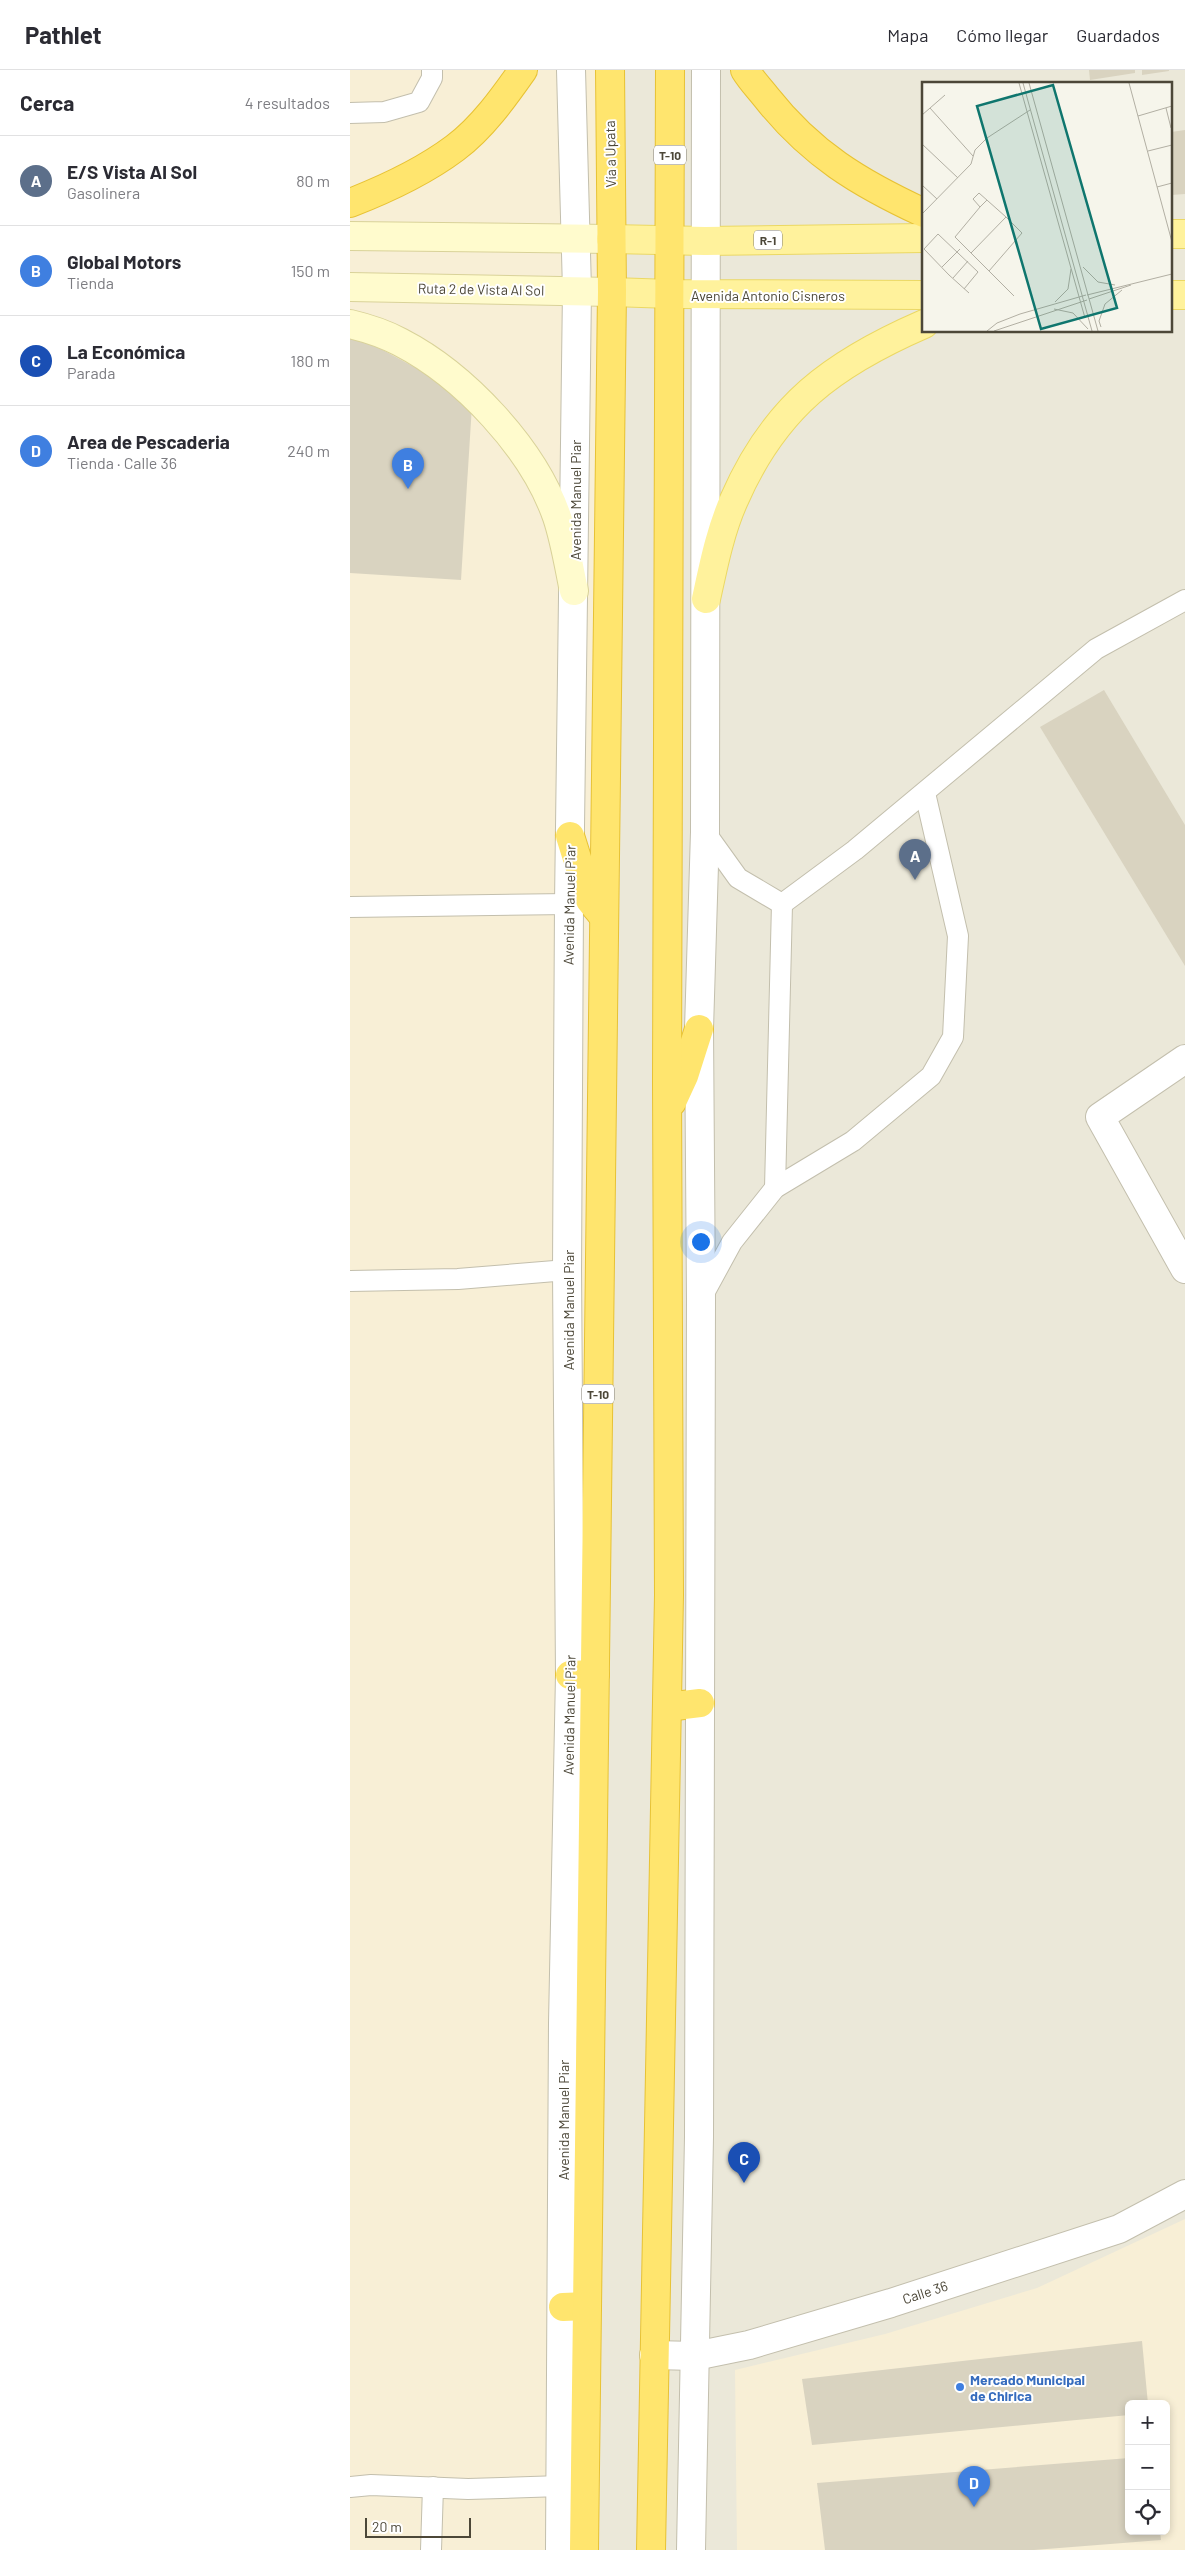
<!DOCTYPE html>
<html lang="es">
<meta charset="utf-8">
<style>
body{margin:0;font-family:Barlow,sans-serif;background:#f7f7f7;color:#2b2b33}
.controls{position:absolute;right:15px;bottom:15px;display:grid;overflow:hidden;border-radius:8px;box-shadow:0 2px 8px #0003}
.controls button{width:45px;height:45px;display:grid;place-items:center;padding:0;border:0;border-bottom:1px solid #e1e1e2;background:#fff;color:#2b2b33;font:25px sans-serif}
.scale{position:absolute;left:15px;bottom:12px;width:106px;box-sizing:border-box;padding-left:5px;border:2px solid #4c4738;border-top:0;font-size:14px;line-height:18px;white-space:nowrap;color:#4c4738;-webkit-text-stroke:4px #fff;paint-order:stroke}
.you{position:absolute;left:350px;top:1171px;width:18px;height:18px;margin:-12px;border:4px solid #fff;border-radius:50%;background:#1a73e8;box-shadow:0 0 0 8px #1a73e833}
.badge{display:grid;place-items:center;width:32px;height:32px;border-radius:50%;background:#ff601a;color:#fff;font-size:16px;font-weight:700}
.pin{position:absolute;translate:-50% -41px;filter:drop-shadow(0 1px 2px #0008)}
.pin::after{content:'';position:absolute;top:26px;width:18px;height:15px;background:inherit;clip-path:polygon(0 0,100% 0,50% 100%)}
.list{margin:0;padding:0;list-style:none}
h2{display:flex;justify-content:space-between;align-items:center;height:65px;margin:0;padding:0 20px;font-size:21px}
h2 small{font-size:16px;font-weight:400;color:#7c7c81}
.list li{display:grid;grid-template-columns:32px 1fr auto;gap:15px;align-items:center;box-sizing:border-box;height:90px;padding:0 20px;border-top:1px solid #e1e1e2}
.list b{display:block;font-size:19px;white-space:nowrap}
.list p{margin:0;font-size:16px;white-space:nowrap;color:#7c7c81}
.list em{font-size:16px;font-style:normal;color:#7c7c81}
.icon{flex:none;width:28px;height:28px;fill:none;stroke:currentColor;stroke-width:2;stroke-linecap:round;stroke-linejoin:round}
.map{position:relative;flex:none;width:835px;height:2480px;overflow:hidden}
header{display:flex;align-items:center;gap:30px;box-sizing:border-box;height:70px;padding:0 25px;background:#fff;border-bottom:1px solid #e1e1e2}
header strong{font-size:24px}
nav{display:flex;gap:28px;margin-inline-start:auto;font-size:18px}
main{display:flex}
aside{flex:1;background:#fff}
.map>svg:first-child{display:block}
</style>
<header>
<strong>Pathlet</strong>
<nav><a>Mapa</a><a>Cómo llegar</a><a>Guardados</a></nav>
</header>
<main>
<aside>
<h2>Cerca<small>4 resultados</small></h2>
<ul class="list">
<li><span class="badge" style="background:#5c6f8a">A</span><div><b>E/S Vista Al Sol</b><p>Gasolinera</p></div><em>80 m</em></li>
<li><span class="badge" style="background:#3f7fe0">B</span><div><b>Global Motors</b><p>Tienda</p></div><em>150 m</em></li>
<li><span class="badge" style="background:#1a4fb4">C</span><div><b>La Económica</b><p>Parada</p></div><em>180 m</em></li>
<li><span class="badge" style="background:#3f7fe0">D</span><div><b>Area de Pescaderia</b><p>Tienda · Calle 36</p></div><em>240 m</em></li>
</ul>
</aside>
<div class="map">
<svg width="835" height="2480" viewBox="0 0 835 2480">
<rect width="100%" height="100%" fill="#f6f5eb"/>
<path fill="#ebe8d9" fill-rule="evenodd" d="M 270,0 L 835,0 L 835,2480 L 237,2480 L 265,871 ZM 574,14 L 821,14 L 821,261 L 574,261 ZM 779,2334 L 816,2334 L 816,2461 L 779,2461 Z"/>
<g fill="#f8efd6" fill-rule="evenodd">
<polygon points="0,0 270,0 263,1327 239,2198 237,2480 0,2480"/>
<path d="M 835,2149 L 835,2480 L 387,2480 L 385,2300 L 535,2264 L 687,2218 ZM 779,2334 L 816,2334 L 816,2461 L 779,2461 Z"/>
</g>
<g fill="#d9d3c0">
<polygon points="739,0 785,0 785,3 740,10"/>
<polygon points="792,0 819,0 819,1 792,5"/>
<polygon points="835,60 835,124 821,125 821,62"/>
<polygon points="0,267 31,279 66,298 122,335 111,510 0,503"/>
<polygon points="754,620 835,755 835,896 690,657"/>
<polygon points="792,2271 798,2334 779,2334 779,2345 462,2375 452,2309"/>
<polygon points="779,2388 779,2461 810,2461 811,2470 684,2480 475,2480 467,2413"/>
</g>
<g fill="none" stroke-linecap="round" stroke-linejoin="round">
<defs>
<g id="lane">
<polyline points="0,43 34,42 69,32 82,8 82,0"/>
<polyline points="355,762 388,808 432,834"/>
<polyline points="432,834 505,780 746,579 835,530"/>
<polyline points="0,837 219,834"/>
<polyline points="425,1118 432,834"/>
<polyline points="0,1211 108,1209 217,1200"/>
<polyline points="352,1227 382,1172 425,1118 503,1071 581,1006 603,967 608,866 575,723"/>
<polyline points="0,2417 21,2415 118,2419 211,2416"/>
<polyline points="81,2480 83,2417"/>
</g>
<g id="street">
<polyline points="835,989 750,1047 835,1199"/>
<polyline points="304,2285 345,2286 399,2275 541,2233 769,2159 835,2124"/>
<polyline points="210,2480 213,1953 220,1605 217,1200 219,834 227,220 221,0"/>
<polyline points="341,2480 349,2067 351,1229 349,959 355,762 356,0"/>
</g>
<g id="secondary">
<polyline points="0,166 261,169"/>
<polyline points="0,217 262,222"/>
<path d="M 0,254 C 17,258 35,264 50,272 C 114,305 183,378 207,447 C 215,471 219,497 224,521"/>
</g>
<g id="primary">
<polyline points="821,164 835,164"/>
<polyline points="261,169 355,171 574,168"/>
<polyline points="262,222 321,224 574,225"/>
<polyline points="821,225 835,225"/>
<path d="M 356,529 C 363,497 370,461 384,430 C 425,336 482,294 574,254"/>
</g>
<g id="highway">
<path d="M 395,0 C 401,10 409,18 416,27 C 461,84 509,113 574,143"/>
<path d="M 0,133 C 36,119 73,102 105,78 C 132,58 154,27 173,0"/>
<polyline points="220,766 240,830 254,847"/>
<polyline points="322,1032 334,1006 349,959"/>
<polyline points="220,1605 245,1604"/>
<polyline points="317,1637 350,1633"/>
<polyline points="213,2237 237,2236"/>
<polyline points="234,2480 262,222 260,0"/>
<polyline points="301,2480 319,1525 317,1012 320,0"/>
</g>
</defs>
<use href="#lane" stroke="#c3bfad" stroke-width="22"/>
<use href="#street" stroke="#c3bfad" stroke-width="30"/>
<use href="#secondary" stroke="#d9d299" stroke-width="30"/>
<use href="#primary" stroke="#ebd864" stroke-width="30"/>
<use href="#highway" stroke="#e7c235" stroke-width="30"/>
<use href="#lane" stroke="#fff" stroke-width="20"/>
<use href="#street" stroke="#fff" stroke-width="28"/>
<use href="#secondary" stroke="#fffbcd" stroke-width="28"/>
<use href="#primary" stroke="#fff29c" stroke-width="28"/>
<use href="#highway" stroke="#ffe56e" stroke-width="28"/>
</g>
<circle fill="#3f7fe0" stroke="#fff" stroke-width="2" cx="610" cy="2317" r="5"/>
<g text-anchor="middle" dominant-baseline="central" stroke-width="4" stroke-linejoin="round" paint-order="stroke">
<g fill="#fff" stroke="#827e74" stroke-width="1">
<rect x="304" y="75.5" width="32" height="19" rx="4"/>
<rect x="404" y="160.5" width="28" height="19" rx="4"/>
<rect x="232" y="1314.5" width="32" height="19" rx="4"/>
</g>
<g font-size="12" font-weight="bold" fill="#4c4738">
<text x="320" y="85">T-10</text>
<text x="418" y="170">R-1</text>
<text x="248" y="1324">T-10</text>
</g>
<g font-size="14" fill="#4c4738" stroke="#fff">
<text transform="translate(260 84) rotate(-91)">Vía a Upata</text>
<text transform="translate(131 219) rotate(1)">Ruta 2 de Vista Al Sol</text>
<text x="418" y="225">Avenida Antonio Cisneros</text>
<text transform="translate(225 430) rotate(-90)">Avenida Manuel Piar</text>
<text transform="translate(219 835) rotate(-89)">Avenida Manuel Piar</text>
<text transform="translate(218 1240) rotate(-90)">Avenida Manuel Piar</text>
<text transform="translate(219 1645) rotate(-89)">Avenida Manuel Piar</text>
<text transform="translate(213 2050) rotate(-90)">Avenida Manuel Piar</text>
<text transform="translate(575 2222) rotate(-18)">Calle 36</text>
</g>
<g font-size="14" font-weight="bold" fill="#366cbe" stroke="#fff" text-anchor="start">
<text x="620" y="2309">Mercado Municipal<tspan x="620" dy="16">de Chirica</tspan></text>
</g>
</g>
<g transform="translate(572 12)">
<rect width="250" height="250" fill="#f6f5eb"/>
<path fill="none" stroke="#b2afa3" stroke-width="1" d="M 97,1 L 163,236M 101,1 L 170,249M 107,1 L 176,249M 207,1 L 250,160M 8,26 L 51,74M 244,26 L 249,46M 0,33 L 23,13M 216,34 L 250,24M 0,62 L 36,96M 226,69 L 250,63M 0,103 L 15,117M 235,105 L 250,101M 65,118 L 58,125 L 51,117 L 57,111 L 84,135 L 100,151 L 67,189M 58,125 L 33,155 L 92,214M 0,132 L 49,82 L 53,68 L 65,56 L 108,28M 49,171 L 84,135M 20,185 L 38,167M 161,185 L 176,200 L 193,203M 31,196 L 46,179M 42,207 L 56,190 L 16,152 L 2,167 L 27,193 L 47,211M 165,213 L 250,192M 167,217 L 209,203M 133,220 L 146,207 L 149,187M 132,227 L 151,231 L 166,247M 179,245 L 177,239 L 183,222 L 200,208M 65,249 L 75,241 L 98,232 L 164,213M 72,249 L 165,218"/>
<path fill="#0f766e" fill-opacity="0.15" stroke="#0f766e" stroke-width="2.5" d="M 131,3 L 195,226 L 119,247 L 55,24 Z"/>
<rect width="250" height="250" fill="none" stroke="#4c4738" stroke-width="2.5"/>
</g>
</svg>
<div class="controls">
<button>+</button>
<button>−</button>
<button><svg class="icon" aria-label="locate" viewBox="0 0 24 24"><circle cx="12" cy="12" r="6"/><path d="M12 2v4M12 18v4M2 12h4M18 12h4"/></svg></button>
</div>
<div class="scale">20 m</div>
<div class="you"></div>
<div class="pin badge" style="left:565px;top:810px;background:#5c6f8a">A</div>
<div class="pin badge" style="left:58px;top:419px;background:#3f7fe0">B</div>
<div class="pin badge" style="left:394px;top:2113px;background:#1a4fb4">C</div>
<div class="pin badge" style="left:624px;top:2437px;background:#3f7fe0">D</div>
</div>
</main>
